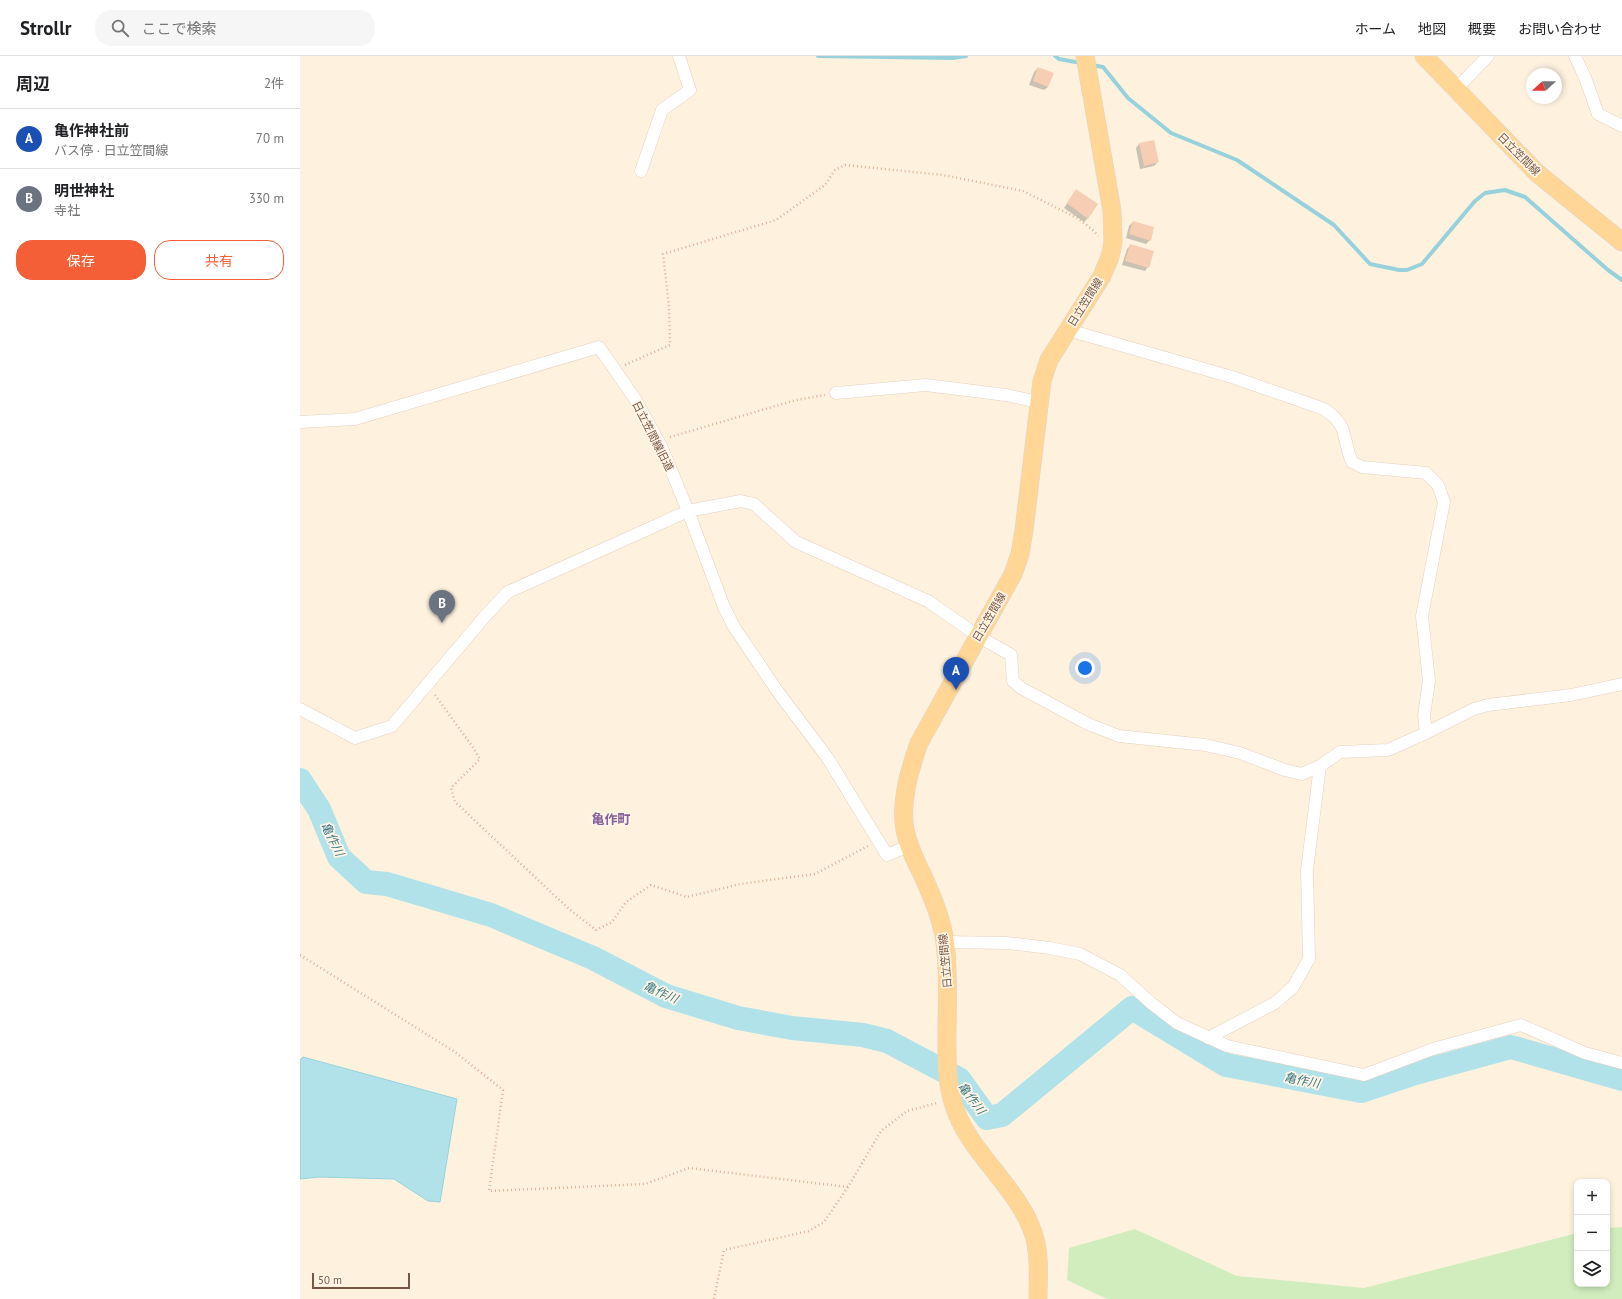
<!DOCTYPE html>
<html lang="ja">
<meta charset="utf-8">
<style>
body{margin:0;font-family:"PT Sans","Noto Sans JP",sans-serif;background:#f6f6f6;color:#202124}
.controls{position:absolute;right:12px;bottom:12px;display:grid;overflow:hidden;border-radius:8px;box-shadow:0 2px 6px #0003}
.controls button{width:36px;height:36px;display:grid;place-items:center;padding:0;border:0;border-bottom:1px solid #e0e0e0;background:#fff;color:#202124;font:20px sans-serif}
.compass{position:absolute;left:1226px;top:12px;width:36px;height:36px;border-radius:50%;background:#fff;box-shadow:0 2px 6px #0003;rotate:249deg}
.scale{position:absolute;left:12px;bottom:10px;width:98px;box-sizing:border-box;padding-left:4px;border:2px solid #775644;border-top:0;font-size:11px;line-height:14px;white-space:nowrap;color:#775644;-webkit-text-stroke:3px #fff5e7;paint-order:stroke}
.you{position:absolute;left:785px;top:612px;width:14px;height:14px;margin:-10px;border:3px solid #fff;border-radius:50%;background:#1a73e8;box-shadow:0 0 0 6px #1a73e833}
.badge{display:grid;place-items:center;width:26px;height:26px;border-radius:50%;background:#f45f38;color:#fff;font-size:13px;font-weight:700}
.pin{position:absolute;translate:-50% -33px;filter:drop-shadow(0 1px 2px #0008)}
.pin::after{content:'';position:absolute;top:21px;width:14px;height:12px;background:inherit;clip-path:polygon(0 0,100% 0,50% 100%)}
.list{margin:0;padding:0;list-style:none}
h2{display:flex;justify-content:space-between;align-items:center;height:52px;margin:0;padding:0 16px;font-size:17px}
h2 small{font-size:13px;font-weight:400;color:#757577}
.list li{display:grid;grid-template-columns:26px 1fr auto;gap:12px;align-items:center;box-sizing:border-box;height:60px;padding:0 16px;border-top:1px solid #e0e0e0}
.list b{display:block;font-size:15px;white-space:nowrap}
.list p{margin:0;font-size:13px;white-space:nowrap;color:#757577}
.list em{font-size:13px;font-style:normal;color:#757577}
.actions{display:flex;gap:8px;padding:12px 16px}
.actions a{flex:1;padding:9px 0;border:1px solid #f45f38;border-radius:16px;text-align:center;font-size:14px;color:#f45f38}
.actions .main{background:#f45f38;color:#fff}
.icon{flex:none;width:22px;height:22px;fill:none;stroke:currentColor;stroke-width:2;stroke-linecap:round;stroke-linejoin:round}
.map{position:relative;flex:none;width:1322px;height:1243px;overflow:hidden}
header{display:flex;align-items:center;gap:24px;box-sizing:border-box;height:56px;padding:0 20px;background:#fff;border-bottom:1px solid #e0e0e0}
header strong{font-size:19px}
nav{display:flex;gap:22px;margin-inline-start:auto;font-size:14px}
.search{width:280px;height:36px;background:#f6f6f6;display:flex;align-items:center;gap:10px;box-sizing:border-box;padding:0 14px;border-radius:16px;color:#757577;font-size:15px}
main{display:flex}
aside{flex:1;background:#fff}
.map>svg:first-child{display:block}
</style>
<header>
<strong>Strollr</strong>
<div class="search"><svg class="icon" aria-label="search" viewBox="0 0 24 24"><circle cx="10" cy="10" r="6"/><path d="M15 15l6 6"/></svg>ここで検索</div>
<nav><a>ホーム</a><a>地図</a><a>概要</a><a>お問い合わせ</a></nav>
</header>
<main>
<aside>
<h2>周辺<small>2件</small></h2>
<ul class="list">
<li><span class="badge" style="background:#1a4fb4">A</span><div><b>亀作神社前</b><p>バス停 · 日立笠間線</p></div><em>70 m</em></li>
<li><span class="badge" style="background:#6b7280">B</span><div><b>明世神社</b><p>寺社</p></div><em>330 m</em></li>
</ul>
<div class="actions"><a class="main">保存</a><a>共有</a></div>
</aside>
<div class="map">
<svg width="1322" height="1243" viewBox="0 0 1322 1243">
<rect width="100%" height="100%" fill="#fef2df"/>
<polygon fill="#d1edbd" points="1322,1171 1322,1243 807,1243 767,1224 769,1192 835,1173 937,1220 1064,1232 1277,1177 1277,1228 1307,1228 1307,1172"/>
<polygon fill="#b2e2e9" stroke="#97d2dc" points="3,1001 157,1043 140,1146 128,1145 94,1123 19,1121 0,1123 0,1004"/>
<g fill="#0003">
<polygon points="738,12 748,31 744,34 729,29 734,16"/>
<polygon points="839,88 858,106 854,110 840,113 836,92"/>
<polygon points="776,134 788,162 784,166 764,152"/>
<polygon points="833,166 850,184 846,188 826,182 829,170"/>
<polygon points="831,189 848,211 845,215 822,209 827,193"/>
</g>
<g fill="none" stroke-linecap="round" stroke-linejoin="round">
<g stroke="#97d2dc" stroke-width="4">
<polyline points="518,0 653,2 666,0"/>
<polyline points="755,0 759,3 781,7"/>
<polyline points="792,9 803,11 828,42 871,77 937,104 1034,169 1070,208 1099,214 1107,214 1122,208 1175,145 1185,137 1205,134 1225,141 1308,214 1322,224"/>
</g>
<polyline stroke="#b2e2e9" stroke-width="24" points="0,724 19,753 39,801 66,826 87,828 191,859 293,902 366,940 438,962 492,972 563,979 587,985 659,1023 687,1062 702,1059 832,952 926,1009 1061,1035 1112,1018 1211,991 1322,1023"/>
</g>
<g fill="#f6ceb4">
<polygon points="738,11 754,17 748,31 733,25"/>
<polygon points="854,84 859,106 844,110 839,87"/>
<polygon points="776,133 798,148 788,163 767,147"/>
<polygon points="833,165 854,171 851,185 829,178"/>
<polygon points="830,188 854,195 849,212 825,205"/>
</g>
<g fill="none" stroke-linecap="round" stroke-linejoin="round">
<defs>
<g id="street">
<polyline points="1275,0 1286,24 1298,58 1322,70"/>
<polyline points="1156,33 1188,0"/>
<polyline points="341,115 362,54 390,34 379,0"/>
<path d="M 768,274 L 932,321 L 1024,353 C 1031,358 1038,363 1042,372 C 1046,383 1047,395 1052,406 L 1062,411 L 1126,417 L 1138,429 L 1144,446 L 1122,560 L 1129,625 L 1124,659 L 1126,677"/>
<polyline points="536,337 626,329 706,339 738,346"/>
<polyline points="0,366 55,363 299,291 335,343 362,392 388,455 441,445 454,448 496,486 628,545 678,580 711,599 713,625 721,632 788,668 819,680 905,689 940,697 985,714 1002,718 1020,710 1040,696 1088,694 1126,677 1174,653 1188,649 1271,639 1322,628"/>
<polyline points="0,653 55,682 92,670 187,558 208,536 388,455 424,551 434,571 478,636 527,701 587,799 609,790"/>
<polyline points="645,886 707,887 750,892 780,898 820,919 851,947 877,967 927,990 1064,1019 1133,993 1221,969 1285,997 1322,1007"/>
<polyline points="908,982 975,947 993,931 1009,903 1007,814 1020,710"/>
</g>
<g id="primary">
<polyline points="1124,0 1237,117 1322,186"/>
<path d="M 738,1243 C 738,1223 740,1202 735,1183 C 723,1137 675,1102 657,1058 C 646,1030 647,1009 647,980 C 647,949 649,917 645,887 C 642,863 632,840 622,818 C 614,802 606,785 604,767 C 602,739 610,713 619,687 L 713,518 L 720,498 L 724,474 L 742,325 L 749,304 L 802,220 L 810,201 L 813,186 L 812,155 L 785,0"/>
</g>
</defs>
<use href="#street" stroke="#e5cfbd" stroke-width="13"/>
<use href="#primary" stroke="#ded6d2" stroke-width="19"/>
<g stroke="#dbb197" stroke-width="2.5" stroke-dasharray="1 3" stroke-linecap="butt">
<polyline points="325,309 370,289 369,250 363,198 476,164 525,129 535,114 545,109 643,119 723,135 779,163 794,175 798,180"/>
<polyline points="370,381 496,344 525,339"/>
<polyline points="135,639 172,690 180,703 151,732 155,746 269,853 296,874 312,866 326,846 351,829 387,841 440,828 515,818 568,790"/>
<polyline points="0,899 155,996 203,1034 189,1135 345,1128 389,1112 548,1131"/>
<polyline points="414,1243 424,1194 509,1175 524,1166 548,1131 581,1075 607,1055 637,1047"/>
</g>
<use href="#street" stroke="#fff" stroke-width="12"/>
<use href="#primary" stroke="#ffd695" stroke-width="18"/>
</g>
<g text-anchor="middle" dominant-baseline="central" stroke-width="3.5" stroke-linejoin="round" paint-order="stroke">
<g font-size="11" fill="#775644" stroke="#fff5e7">
<text transform="translate(1219 98) rotate(45)">日立笠間線</text>
<text transform="translate(785 246) rotate(-58)">日立笠間線</text>
<text transform="translate(353 380) rotate(63)">日立笠間線旧道</text>
<text transform="translate(689 561) rotate(-60)">日立笠間線</text>
<text transform="translate(645 905) rotate(-95)">日立笠間線</text>
</g>
<g font-size="12" font-style="italic" fill="#3a7a86" stroke="#fff5e7">
<text transform="translate(33 783) rotate(64)">亀作川</text>
<text transform="translate(361 936) rotate(24)">亀作川</text>
<text transform="translate(1002 1024) rotate(11)">亀作川</text>
<text transform="translate(672 1042) rotate(53)">亀作川</text>
</g>
<g font-size="13" font-weight="bold" fill="#865f9b" stroke="#fff5e7">
<text x="311" y="763">亀作町</text>
</g>
</g>
</svg>
<div class="controls">
<button>+</button>
<button>−</button>
<button><svg class="icon" aria-label="layers" viewBox="0 0 24 24"><path d="M12 4l9 5-9 5-9-5zM3 14l9 5 9-5"/></svg></button>
</div>
<svg class="compass" viewBox="-18 -18 36 36"><path d="M0-13l5 13h-10z" fill="#e53935"/><path d="M0 13l5-13h-10z" fill="#757577"/></svg>
<div class="scale">50 m</div>
<div class="you"></div>
<div class="pin badge" style="left:656px;top:634px;background:#1a4fb4">A</div>
<div class="pin badge" style="left:142px;top:567px;background:#6b7280">B</div>
</div>
</main>
